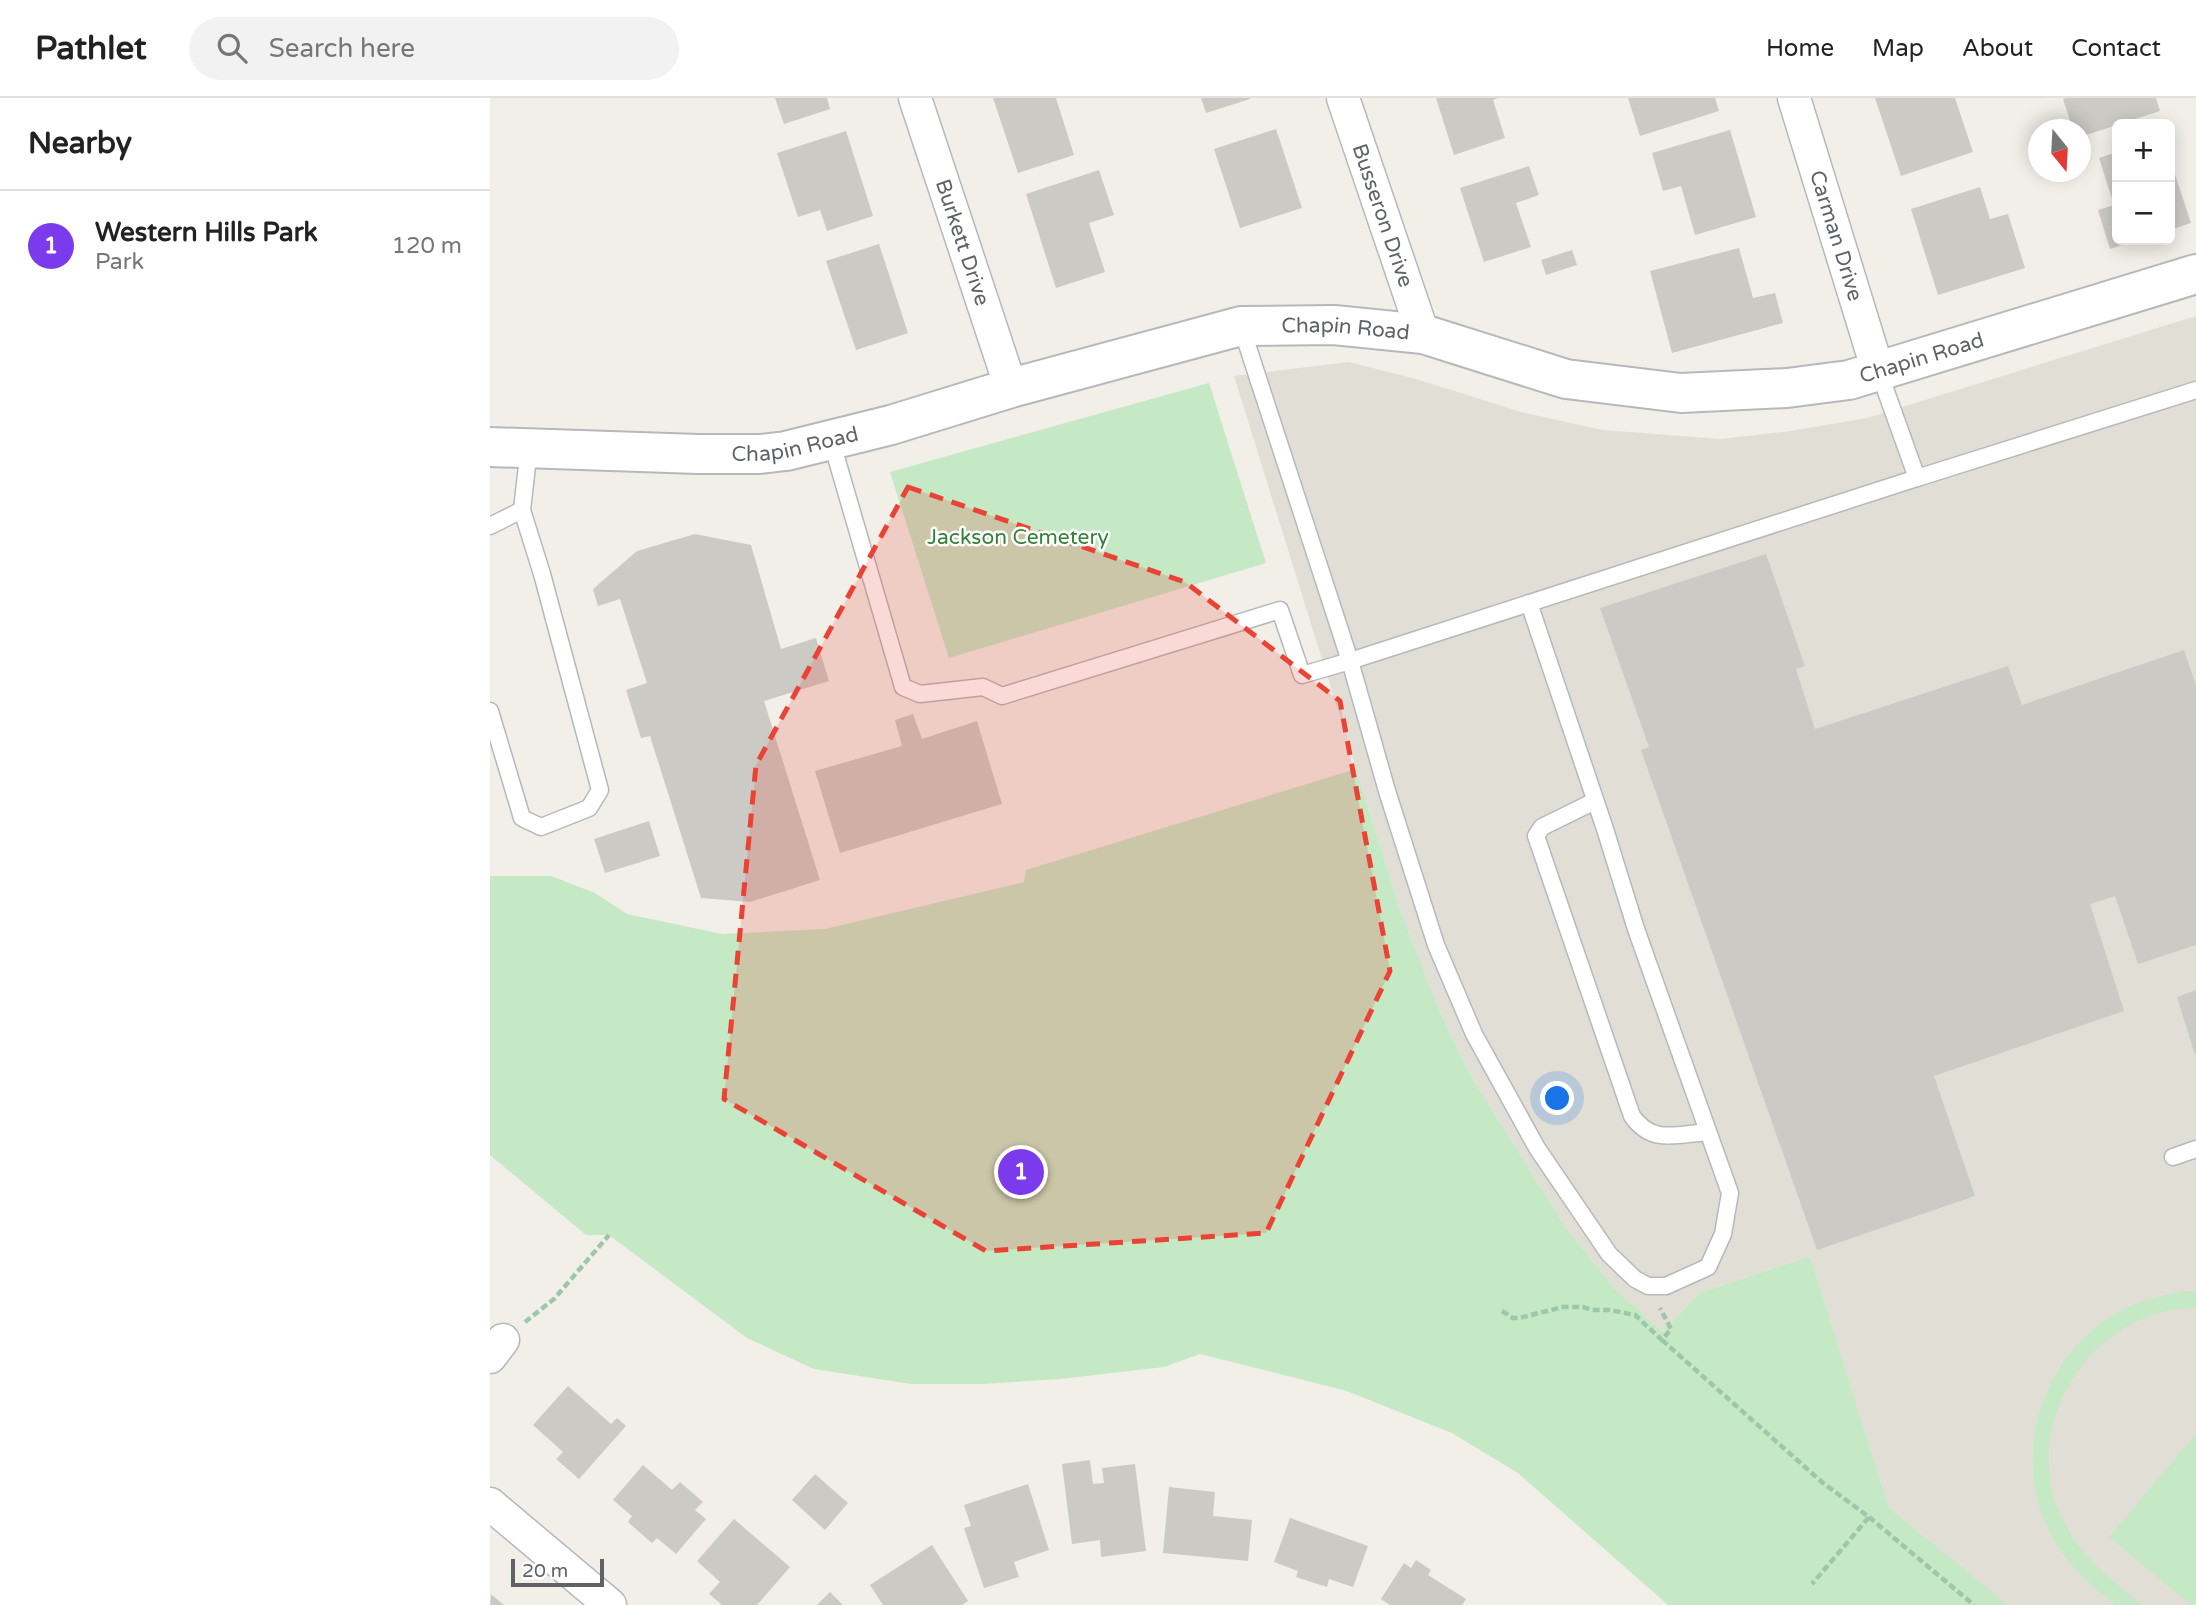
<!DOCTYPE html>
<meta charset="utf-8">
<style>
body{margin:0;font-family:"Varela Round",sans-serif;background:#f2f2f2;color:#222}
.controls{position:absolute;right:21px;top:21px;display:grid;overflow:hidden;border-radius:10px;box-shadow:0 4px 18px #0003}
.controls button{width:63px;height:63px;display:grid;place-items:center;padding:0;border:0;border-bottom:2px solid #e0e0e0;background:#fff;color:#222;font:35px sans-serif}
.compass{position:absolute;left:1538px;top:21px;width:63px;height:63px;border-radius:50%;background:#fff;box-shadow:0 4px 18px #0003;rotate:162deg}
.scale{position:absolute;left:21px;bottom:18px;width:93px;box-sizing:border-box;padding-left:7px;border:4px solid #5f6368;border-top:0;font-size:19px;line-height:24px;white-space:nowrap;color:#5f6368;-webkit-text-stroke:5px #fff;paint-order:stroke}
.you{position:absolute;left:1068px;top:1001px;width:24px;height:24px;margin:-18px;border:5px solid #fff;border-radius:50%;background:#1a73e8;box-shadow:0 0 0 10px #1a73e833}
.badge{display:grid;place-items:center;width:46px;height:46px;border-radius:50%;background:#7c3aed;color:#fff;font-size:23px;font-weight:700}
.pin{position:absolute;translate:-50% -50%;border:4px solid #fff;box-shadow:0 2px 7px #0006}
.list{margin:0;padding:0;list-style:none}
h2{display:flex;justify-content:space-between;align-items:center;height:91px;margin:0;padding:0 28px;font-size:30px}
h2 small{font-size:23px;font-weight:400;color:#767676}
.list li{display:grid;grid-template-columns:46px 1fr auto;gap:21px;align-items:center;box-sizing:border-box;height:112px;padding:0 28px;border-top:2px solid #e0e0e0}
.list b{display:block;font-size:26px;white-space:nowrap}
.list p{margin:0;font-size:23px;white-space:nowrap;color:#767676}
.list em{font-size:23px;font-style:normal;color:#767676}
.icon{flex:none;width:38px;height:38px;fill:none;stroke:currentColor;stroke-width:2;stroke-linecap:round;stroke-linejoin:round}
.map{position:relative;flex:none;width:1706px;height:1507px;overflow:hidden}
header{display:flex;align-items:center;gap:42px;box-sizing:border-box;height:98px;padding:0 35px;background:#fff;border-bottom:2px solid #e0e0e0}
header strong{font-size:33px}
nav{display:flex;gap:38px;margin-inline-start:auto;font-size:24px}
.search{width:490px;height:63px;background:#f2f2f2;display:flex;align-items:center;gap:18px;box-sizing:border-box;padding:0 24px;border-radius:38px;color:#767676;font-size:26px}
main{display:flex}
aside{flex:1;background:#fff}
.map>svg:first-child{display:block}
</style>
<header>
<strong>Pathlet</strong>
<div class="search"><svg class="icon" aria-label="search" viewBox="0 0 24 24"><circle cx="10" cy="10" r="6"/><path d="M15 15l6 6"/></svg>Search here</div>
<nav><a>Home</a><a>Map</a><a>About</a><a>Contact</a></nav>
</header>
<main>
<aside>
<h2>Nearby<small></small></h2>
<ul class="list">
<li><span class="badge">1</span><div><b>Western Hills Park</b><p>Park</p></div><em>120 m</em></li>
</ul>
</aside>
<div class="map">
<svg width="1706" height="1507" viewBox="0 0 1706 1507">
<rect width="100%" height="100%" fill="#f1efe8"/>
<polygon fill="#e1ded6" points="1706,218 1706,1507 1517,1507 1399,1410 1320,1158 1209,1195 1173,1234 1124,1190 1074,1127 982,980 950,914 910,812 744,278 859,264 926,281 1031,314 1113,332 1230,341 1301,333 1377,320"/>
<g fill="#c5e8c5">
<polygon points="719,285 776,465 459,560 400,374"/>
<polygon points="866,671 910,812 950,914 982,980 1074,1127 1124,1190 1173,1234 1209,1195 1320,1158 1399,1410 1518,1507 1178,1507 1028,1375 962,1335 857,1293 710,1256 674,1269 570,1281 492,1286 422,1286 324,1271 257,1240 119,1137 96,1137 0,1057 0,778 61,778 105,795 137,816 232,836 335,831 534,784 536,772"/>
<path d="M 1695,1193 L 1706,1193 L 1706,1210 C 1602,1210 1527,1327 1572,1421 C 1590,1458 1621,1481 1652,1507 L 1625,1507 C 1604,1490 1584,1473 1569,1450 C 1518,1374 1544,1268 1620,1219 C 1643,1204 1669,1198 1695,1193 Z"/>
<polygon points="1706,1336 1706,1507 1701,1507 1619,1439"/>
</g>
<g fill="#cccac5">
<polygon points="285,0 337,0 340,11 294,26"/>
<polygon points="503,0 566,0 584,57 528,75"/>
<polygon points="711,0 760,0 760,1 716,15"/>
<polygon points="946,0 1008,0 1003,2 1015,40 964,57"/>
<polygon points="1138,0 1225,0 1229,13 1150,38"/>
<polygon points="1385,0 1465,0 1483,54 1411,78"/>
<polygon points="1575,0 1666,0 1670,13 1590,39 1590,32 1583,32 1573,1"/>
<polygon points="786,31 812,110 750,130 724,51"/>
<polygon points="1240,32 1266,119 1205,137 1191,88 1173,93 1162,55"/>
<polygon points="356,33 383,118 337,133 330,112 308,119 287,55"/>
<polygon points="1627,54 1627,142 1648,142 1620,151 1608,112 1624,107 1609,60"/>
<polygon points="1680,61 1701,125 1680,132"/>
<polygon points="1039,68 1049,97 1026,105 1041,149 994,164 970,90"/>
<polygon points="609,72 624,117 599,125 615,174 566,190 536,96"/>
<polygon points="1490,89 1500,121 1518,116 1535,170 1448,197 1421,111"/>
<polygon points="389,146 418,235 366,252 336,163"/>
<polygon points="1249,150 1263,200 1285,195 1293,225 1182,255 1160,173"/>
<polygon points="1082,152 1087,167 1056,177 1051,162"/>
<polygon points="205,436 261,447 291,551 326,540 339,583 274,603 330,782 260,804 211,800 160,638 151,640 136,592 157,585 130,501 108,508 103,491 147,453"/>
<polygon points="1276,456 1315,568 1306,571 1325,631 1518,568 1532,607 1694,552 1706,587 1706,847 1648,866 1625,798 1600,806 1634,913 1444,978 1485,1098 1327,1152 1151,652 1159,649 1110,510"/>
<polygon points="423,616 432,641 487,623 512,706 350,755 325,673 412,648 405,622"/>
<polygon points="159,723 170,758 115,775 104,741"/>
<polygon points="1706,892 1706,956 1705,957 1687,899"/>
<polygon points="78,1288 121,1326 127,1320 136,1328 89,1381 66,1361 73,1354 43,1327"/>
<polygon points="600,1362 603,1386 614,1385 612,1370 645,1366 656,1453 611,1459 610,1442 582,1446 572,1366"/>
<polygon points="153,1367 182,1392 190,1384 213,1404 205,1412 216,1421 186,1456 167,1440 162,1445 138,1424 142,1418 123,1402"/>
<polygon points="325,1376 358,1405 335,1432 302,1402"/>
<polygon points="538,1386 559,1452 524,1464 529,1479 494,1490 474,1430 481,1428 474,1407"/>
<polygon points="679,1389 725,1394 723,1418 762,1422 758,1463 673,1455"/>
<polygon points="800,1420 878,1448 863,1489 839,1481 837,1489 806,1479 808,1473 784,1464"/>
<polygon points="244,1421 300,1469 267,1507 232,1507 219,1496 230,1484 207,1463"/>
<polygon points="442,1447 478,1503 472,1507 393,1507 380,1487"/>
<polygon points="926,1462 941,1472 938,1477 976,1501 972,1507 900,1507 891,1501 914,1465 921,1470"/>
<polygon points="340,1494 353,1507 327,1507"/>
<polygon points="1,1496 14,1507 0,1507"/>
</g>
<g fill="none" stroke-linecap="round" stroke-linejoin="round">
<defs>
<g id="service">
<polyline points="751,228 860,563 897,693 946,847 984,936 1047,1050 1119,1156 1145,1181 1158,1188 1176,1188 1218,1169 1233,1136 1240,1095 1146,831 1115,731 1039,505"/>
<polyline points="341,342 413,589 430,596 493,589 512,598 790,512 812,577 860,563 1427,380 1389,274"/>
<polyline points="1427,380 1706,292"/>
<polyline points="0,428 32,412"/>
<polyline points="0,613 32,720 51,729 99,710 110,692 52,476 32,412 39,350"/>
<path d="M 1105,703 L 1052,729 L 1046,738 L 1142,1018 C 1162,1047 1187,1036 1218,1034"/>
<polyline points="1683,1059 1706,1051"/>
</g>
<g id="minor">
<path id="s1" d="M 425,0 L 521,290"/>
<path id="s2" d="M 853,0 L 933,236"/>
<path id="s3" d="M 1304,0 L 1388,273"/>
<polyline points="0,1259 13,1242"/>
<polyline points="0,1406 120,1507"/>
</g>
<g id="tertiary">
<path id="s4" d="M 0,349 L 208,356 L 270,356 L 296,353 L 401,327 L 521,290 L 751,228 L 844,227 L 933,236 L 1076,281 L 1191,295 L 1297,290 L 1359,282 L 1706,176"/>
</g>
</defs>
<use href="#service" stroke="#b5b8bc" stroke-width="19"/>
<use href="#minor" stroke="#b5b8bc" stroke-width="35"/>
<use href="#tertiary" stroke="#b5b8bc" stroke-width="42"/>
<g stroke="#9cc7a9" stroke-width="4.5" stroke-dasharray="7 3.5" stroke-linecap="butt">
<polyline points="1012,1213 1023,1220 1029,1220 1073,1209 1093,1209 1102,1212 1120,1212 1145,1217 1172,1242 1181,1231 1170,1210"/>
<polyline points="35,1224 64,1201 119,1137"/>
<polyline points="1172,1242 1333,1385 1379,1419 1322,1486"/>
<polyline points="1379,1419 1484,1507"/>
</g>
<use href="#service" stroke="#fff" stroke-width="16"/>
<use href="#minor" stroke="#fff" stroke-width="32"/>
<use href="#tertiary" stroke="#fff" stroke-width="38"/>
</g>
<path fill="#ea4335" fill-opacity="0.2" stroke="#ea4335" stroke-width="5" stroke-dasharray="14 9" stroke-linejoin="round" d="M 418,389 L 695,484 L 850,603 L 900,873 L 776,1135 L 496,1153 L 234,1001 L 266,667 Z"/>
<g text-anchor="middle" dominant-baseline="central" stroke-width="5" stroke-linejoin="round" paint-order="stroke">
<g font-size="21" fill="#5f6368" stroke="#fff">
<text stroke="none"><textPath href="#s2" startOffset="124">Busseron Drive</textPath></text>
<text stroke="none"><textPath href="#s3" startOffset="144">Carman Drive</textPath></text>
<text stroke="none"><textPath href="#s1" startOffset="152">Burkett Drive</textPath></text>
<text stroke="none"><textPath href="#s4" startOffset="873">Chapin Road</textPath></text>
<text stroke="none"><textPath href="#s4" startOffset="1461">Chapin Road</textPath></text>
<text stroke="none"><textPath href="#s4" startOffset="306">Chapin Road</textPath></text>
</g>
<g font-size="21" fill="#348238" stroke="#fff">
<text x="528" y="439">Jackson Cemetery</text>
</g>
</g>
</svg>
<div class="controls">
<button>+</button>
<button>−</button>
</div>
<svg class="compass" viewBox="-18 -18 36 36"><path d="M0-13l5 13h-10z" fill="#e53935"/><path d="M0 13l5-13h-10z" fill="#767676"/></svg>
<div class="scale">20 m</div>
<div class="you"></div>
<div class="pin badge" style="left:531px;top:1074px">1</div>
</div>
</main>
